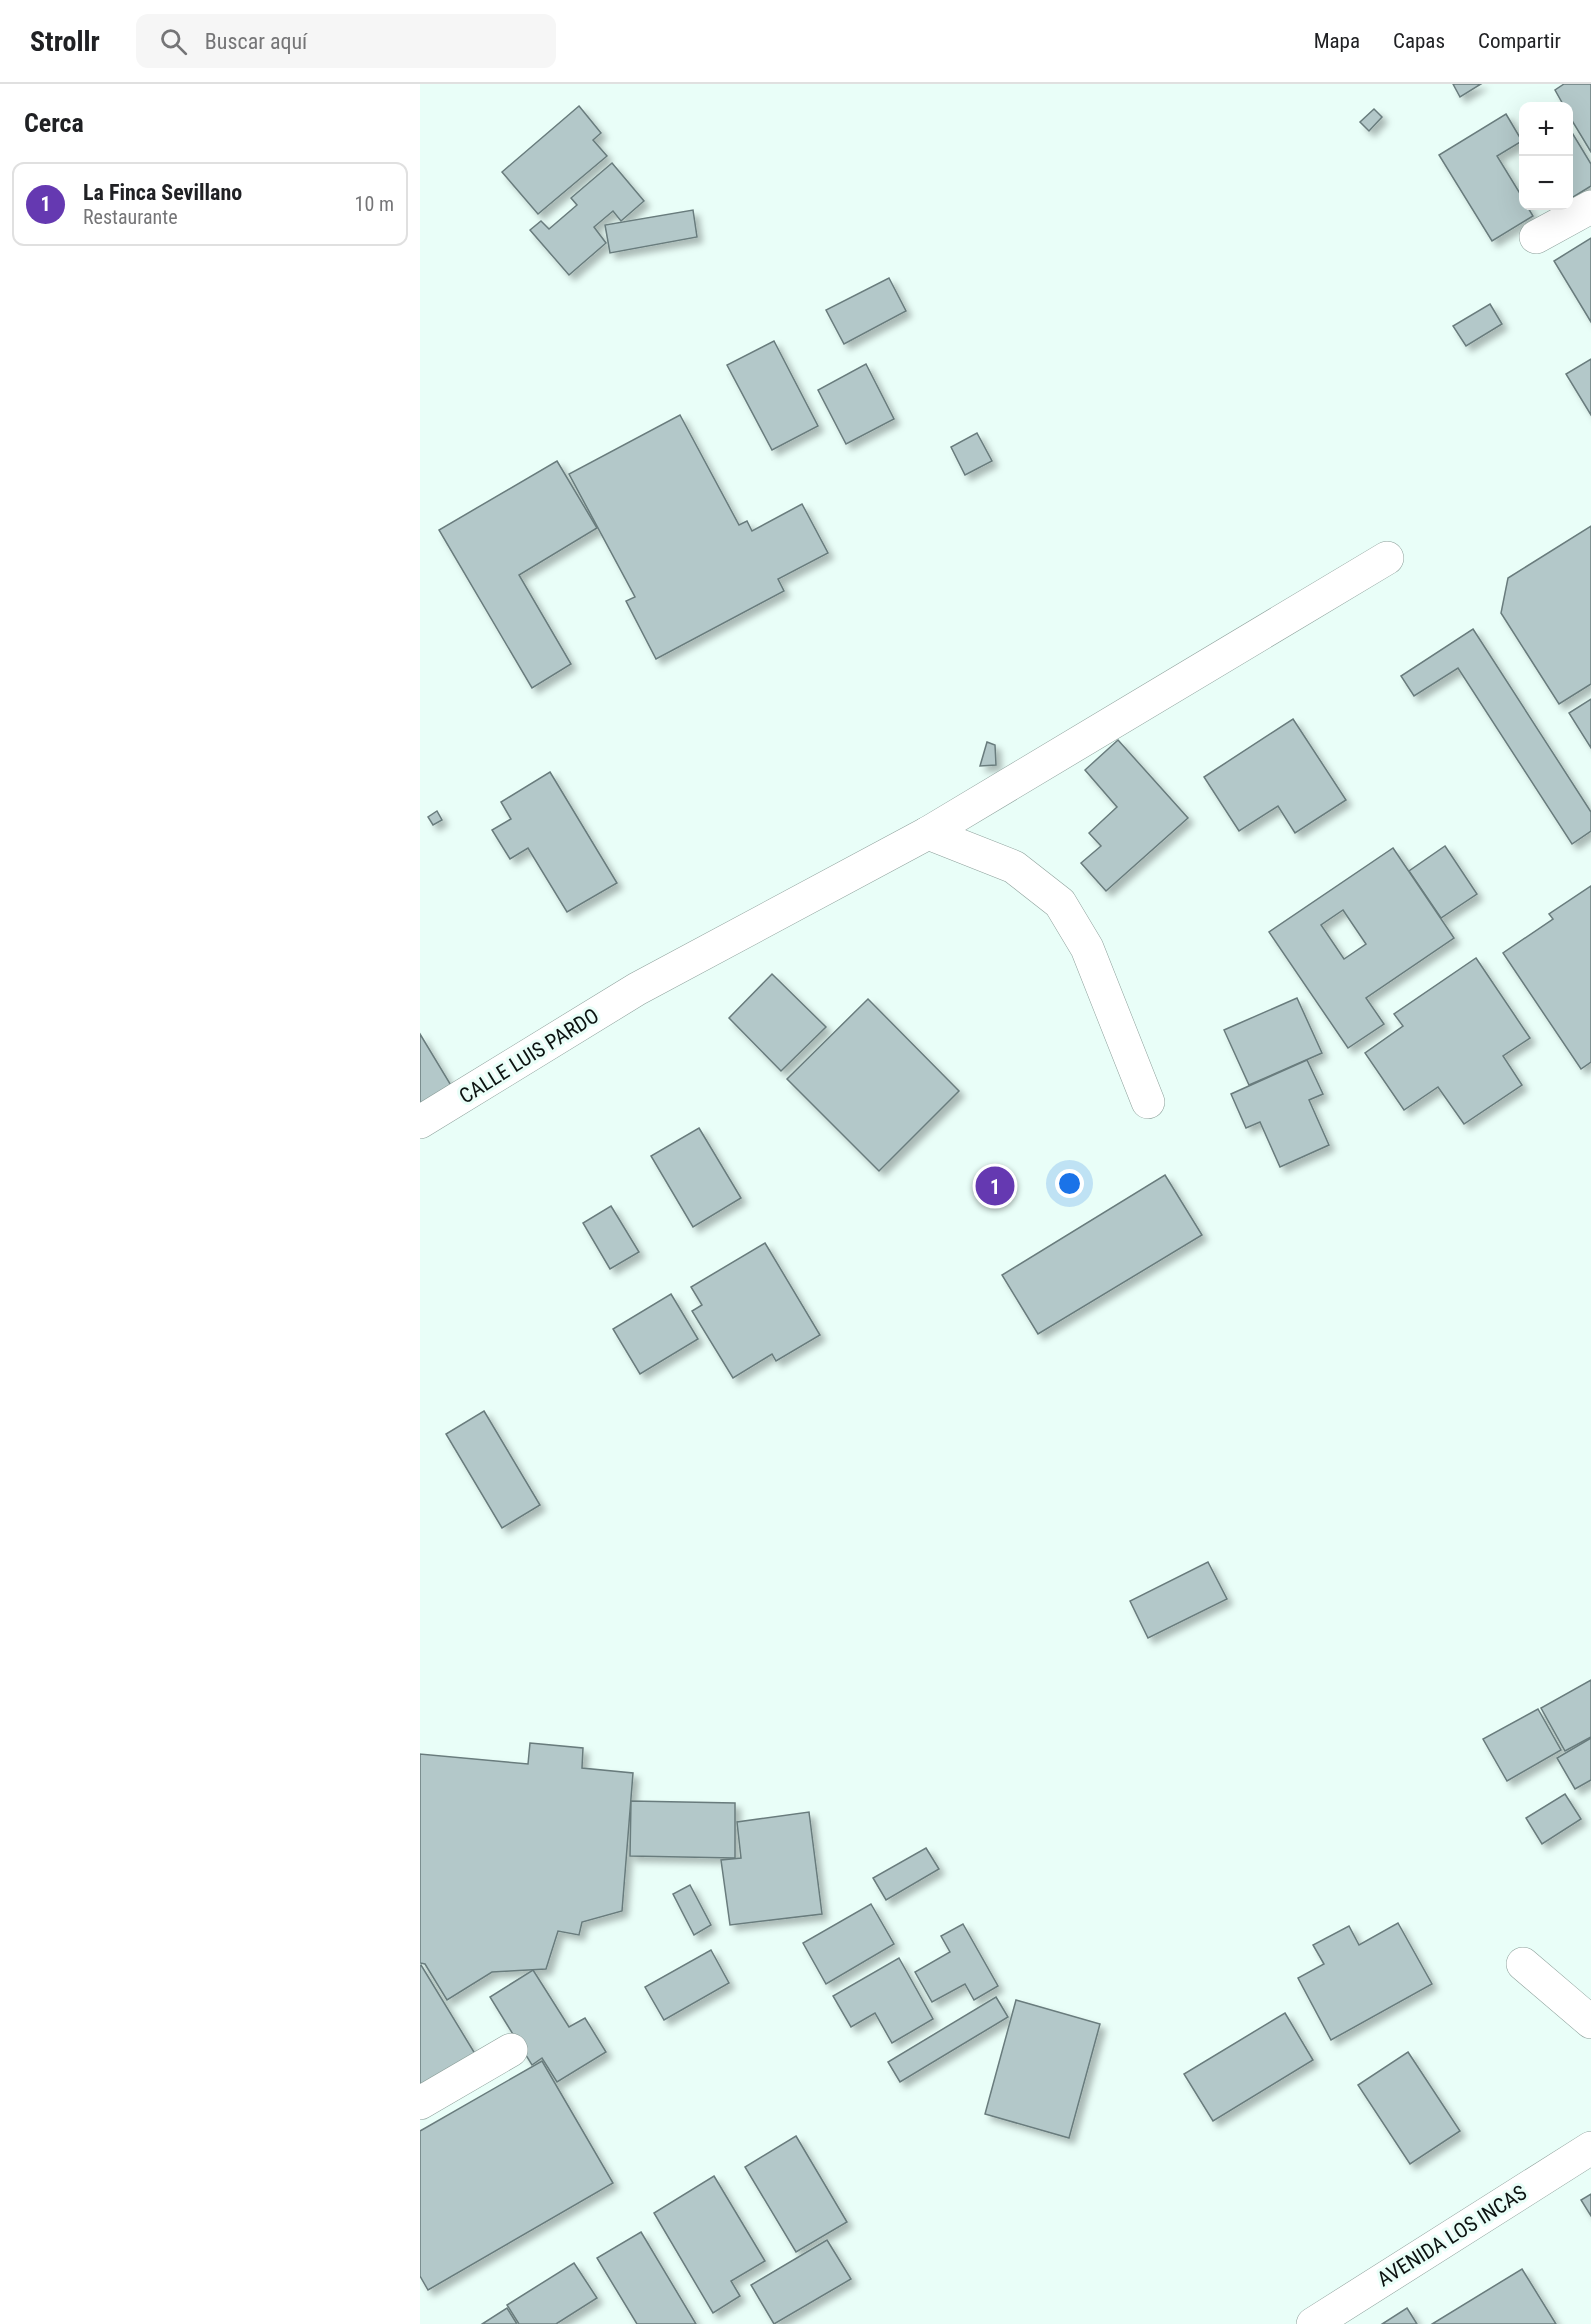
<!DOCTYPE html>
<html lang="es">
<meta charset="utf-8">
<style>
body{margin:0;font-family:"Roboto Condensed",sans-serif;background:#f6f6f6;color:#202124}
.controls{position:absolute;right:18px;top:18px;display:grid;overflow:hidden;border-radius:12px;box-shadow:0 6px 24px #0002}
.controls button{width:54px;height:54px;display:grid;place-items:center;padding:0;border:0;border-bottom:2px solid #e0e0e0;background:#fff;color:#202124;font:30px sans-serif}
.you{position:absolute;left:650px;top:1100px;width:21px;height:21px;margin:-15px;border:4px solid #fff;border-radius:50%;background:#1a73e8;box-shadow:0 0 0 9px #1a73e833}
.badge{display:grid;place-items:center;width:39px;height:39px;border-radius:50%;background:#6539b1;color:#fff;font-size:20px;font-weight:700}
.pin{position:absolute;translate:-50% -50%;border:3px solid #fff;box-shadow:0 2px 6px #0006}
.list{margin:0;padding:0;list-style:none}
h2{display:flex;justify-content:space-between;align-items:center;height:78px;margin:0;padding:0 24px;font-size:26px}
h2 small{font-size:20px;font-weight:400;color:#757577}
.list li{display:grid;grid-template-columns:39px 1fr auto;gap:18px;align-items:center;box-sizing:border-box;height:84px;margin:0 12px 12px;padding:0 12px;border:2px solid #e0e0e0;border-radius:12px}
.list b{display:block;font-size:22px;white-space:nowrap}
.list p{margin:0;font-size:20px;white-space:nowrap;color:#757577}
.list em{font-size:20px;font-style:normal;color:#757577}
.icon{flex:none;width:33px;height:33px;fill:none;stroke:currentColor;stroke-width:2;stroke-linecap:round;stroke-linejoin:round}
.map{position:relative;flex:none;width:1171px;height:2240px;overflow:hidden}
header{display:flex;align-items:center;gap:36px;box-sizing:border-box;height:84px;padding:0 30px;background:#fff;border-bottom:2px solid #e0e0e0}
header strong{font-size:28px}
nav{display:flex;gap:33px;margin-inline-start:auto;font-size:21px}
.search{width:420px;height:54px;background:#f6f6f6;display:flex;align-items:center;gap:15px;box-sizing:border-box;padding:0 21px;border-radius:12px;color:#757577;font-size:22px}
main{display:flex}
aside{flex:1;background:#fff}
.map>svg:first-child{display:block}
</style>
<header>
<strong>Strollr</strong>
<div class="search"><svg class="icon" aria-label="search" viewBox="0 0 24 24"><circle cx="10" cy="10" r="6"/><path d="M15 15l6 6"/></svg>Buscar aquí</div>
<nav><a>Mapa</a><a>Capas</a><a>Compartir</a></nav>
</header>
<main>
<aside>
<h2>Cerca<small></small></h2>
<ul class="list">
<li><span class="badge">1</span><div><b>La Finca Sevillano</b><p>Restaurante</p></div><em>10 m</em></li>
</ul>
</aside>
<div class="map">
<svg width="1171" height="2240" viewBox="0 0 1171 2240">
<defs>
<filter id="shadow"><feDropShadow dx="5.5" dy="5.5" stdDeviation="3" flood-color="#0004"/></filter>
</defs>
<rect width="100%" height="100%" fill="#e9fef8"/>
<g fill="#b3c8c9" stroke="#697c7d" stroke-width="1.5" fill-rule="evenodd" filter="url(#shadow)">
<polygon points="1033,0 1061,0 1040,13"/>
<polygon points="1144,0 1171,0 1171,68 1148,30 1148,22 1144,22 1135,6"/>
<polygon points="159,22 181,49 173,56 187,72 118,130 82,88"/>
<polygon points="954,25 962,33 949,47 940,38"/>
<polygon points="1086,30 1102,57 1077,72 1104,116 1104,122 1107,122 1113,132 1072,157 1019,71"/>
<polygon points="1148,42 1171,80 1171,102 1150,115"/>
<polygon points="192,79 224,117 201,137 193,127 174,143 186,159 149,191 110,146 121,137 129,145 157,121 151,114"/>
<polygon points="273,126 277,153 190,169 185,141"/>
<polygon points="1171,154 1171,238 1134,177"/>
<polygon points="469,194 486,227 424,260 406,226"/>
<polygon points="1070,220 1082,240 1046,262 1033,242"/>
<polygon points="354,257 398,342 352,366 307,281"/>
<polygon points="1171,275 1171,331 1146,290"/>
<polygon points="446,280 474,335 426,360 398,306"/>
<polygon points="260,331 319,441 327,437 332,447 382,420 408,469 358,495 364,507 236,575 206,517 215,513 149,390"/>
<polygon points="557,349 572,377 545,391 531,363"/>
<polygon points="137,377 177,444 99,491 151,580 112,604 19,446"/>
<polygon points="1171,442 1171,600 1139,620 1081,529 1088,494"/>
<polygon points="1053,545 1171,728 1171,747 1152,760 1038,584 994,612 981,592"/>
<polygon points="1171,615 1171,664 1149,629"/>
<polygon points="873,635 926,716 875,749 858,722 819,747 784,693"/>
<polygon points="698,656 768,734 686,807 661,779 681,762 669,749 697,723 665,686"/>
<polygon points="567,658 575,661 576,681 560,682"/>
<polygon points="130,688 197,799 147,828 108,764 90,775 72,746 91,735 81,718"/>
<polygon points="17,727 22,736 13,741 8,733"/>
<polygon points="1025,762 1057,810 1021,834 989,787"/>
<path d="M 973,764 L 1034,854 L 946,914 L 964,940 L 928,964 L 849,848 ZM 923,826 L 946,860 L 924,875 L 901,841 Z"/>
<polygon points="1171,802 1171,978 1161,985 1083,869 1133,835 1129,830"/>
<polygon points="1056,874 1110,954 1083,972 1102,1001 1044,1040 1018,1003 984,1026 945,969 983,942 974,930"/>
<polygon points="352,890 406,943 361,987 309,934"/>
<polygon points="877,914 902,969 829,1001 804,946"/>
<polygon points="448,915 539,1007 459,1087 367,995"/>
<polygon points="0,950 35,1008 0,1029"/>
<polygon points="887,976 903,1010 889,1016 909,1061 860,1083 840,1038 826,1044 811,1010"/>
<polygon points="279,1044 321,1114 273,1143 231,1072"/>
<polygon points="745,1091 782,1151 618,1250 582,1191"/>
<polygon points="191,1122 219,1168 190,1185 163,1139"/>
<polygon points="345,1159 400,1251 356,1277 352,1270 313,1294 272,1227 282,1221 271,1203"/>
<polygon points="251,1210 278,1255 220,1290 193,1245"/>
<polygon points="64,1327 120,1421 82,1444 26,1350"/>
<polygon points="788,1478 807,1515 728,1554 710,1517"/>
<polygon points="1171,1596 1171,1653 1145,1667 1121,1624"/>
<polygon points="1118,1625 1141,1666 1087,1697 1063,1655"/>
<polygon points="1171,1654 1171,1696 1155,1705 1137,1674"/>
<polygon points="110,1659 163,1664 162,1684 213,1689 202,1827 162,1838 159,1851 138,1847 126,1885 72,1888 27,1916 5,1880 0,1879 0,1670 108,1680"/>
<polygon points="1145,1710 1161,1735 1122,1760 1106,1734"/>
<polygon points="211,1717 315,1719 315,1774 210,1772"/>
<polygon points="389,1728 402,1830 310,1841 301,1776 321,1774 317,1738"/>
<polygon points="506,1764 519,1785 466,1816 453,1794"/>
<polygon points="270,1801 291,1841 274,1851 253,1810"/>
<polygon points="451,1820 474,1860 406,1900 383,1859"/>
<polygon points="978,1839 1012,1900 911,1956 878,1894 904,1880 893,1861 929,1842 939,1861"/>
<polygon points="543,1840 578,1902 554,1916 545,1900 512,1918 495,1888 530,1868 521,1852"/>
<polygon points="291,1866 309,1899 244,1936 225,1903"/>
<polygon points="479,1874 513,1935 472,1959 455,1929 431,1943 413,1912"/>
<polygon points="1,1881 57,1973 0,2008 0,1882"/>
<polygon points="113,1886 149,1943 165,1934 186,1968 137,1998 122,1974 112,1981 70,1913"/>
<polygon points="576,1913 588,1933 480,1998 468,1978"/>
<polygon points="596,1916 680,1940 649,2054 565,2030"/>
<polygon points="865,1929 893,1976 793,2037 764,1990"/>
<polygon points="988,1968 1040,2047 990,2080 938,2001"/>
<polygon points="122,1977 193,2099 8,2206 0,2192 0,2047"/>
<polygon points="376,2052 427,2138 376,2168 325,2083"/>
<polygon points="294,2092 345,2177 311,2197 320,2212 293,2229 234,2129"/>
<polygon points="1171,2110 1171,2132 1161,2116"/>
<polygon points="221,2148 276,2240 217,2240 177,2174"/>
<polygon points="407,2156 431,2195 354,2240 331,2201"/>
<polygon points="154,2179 177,2214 136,2240 99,2240 87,2221"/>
<polygon points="1102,2185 1136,2240 1012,2240"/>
<polygon points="87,2224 97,2240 62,2240"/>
<polygon points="987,2224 997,2240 962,2240"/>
</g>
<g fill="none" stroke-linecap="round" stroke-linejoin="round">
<defs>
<g id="minor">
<polyline points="1116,153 1171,123"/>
<polyline points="508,749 594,783 640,819 667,864 728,1018"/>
<polyline points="0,1038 217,905 508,749 967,474"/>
<polyline points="1103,1880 1171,1938"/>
<polyline points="0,2019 91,1966"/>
<polyline points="893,2240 1171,2064"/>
</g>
</defs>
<use href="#minor" stroke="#8da09b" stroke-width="34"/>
<use href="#minor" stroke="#fff" stroke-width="33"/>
</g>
<g text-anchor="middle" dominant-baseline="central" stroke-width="6" stroke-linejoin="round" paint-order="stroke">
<g font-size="21" fill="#0c1311" stroke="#e9fef8">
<text transform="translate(109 972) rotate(-32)">CALLE LUIS PARDO</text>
<text transform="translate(1032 2152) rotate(-32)">AVENIDA LOS INCAS</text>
</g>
</g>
</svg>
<div class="controls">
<button>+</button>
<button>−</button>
</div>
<div class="you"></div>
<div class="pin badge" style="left:575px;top:1102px">1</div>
</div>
</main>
